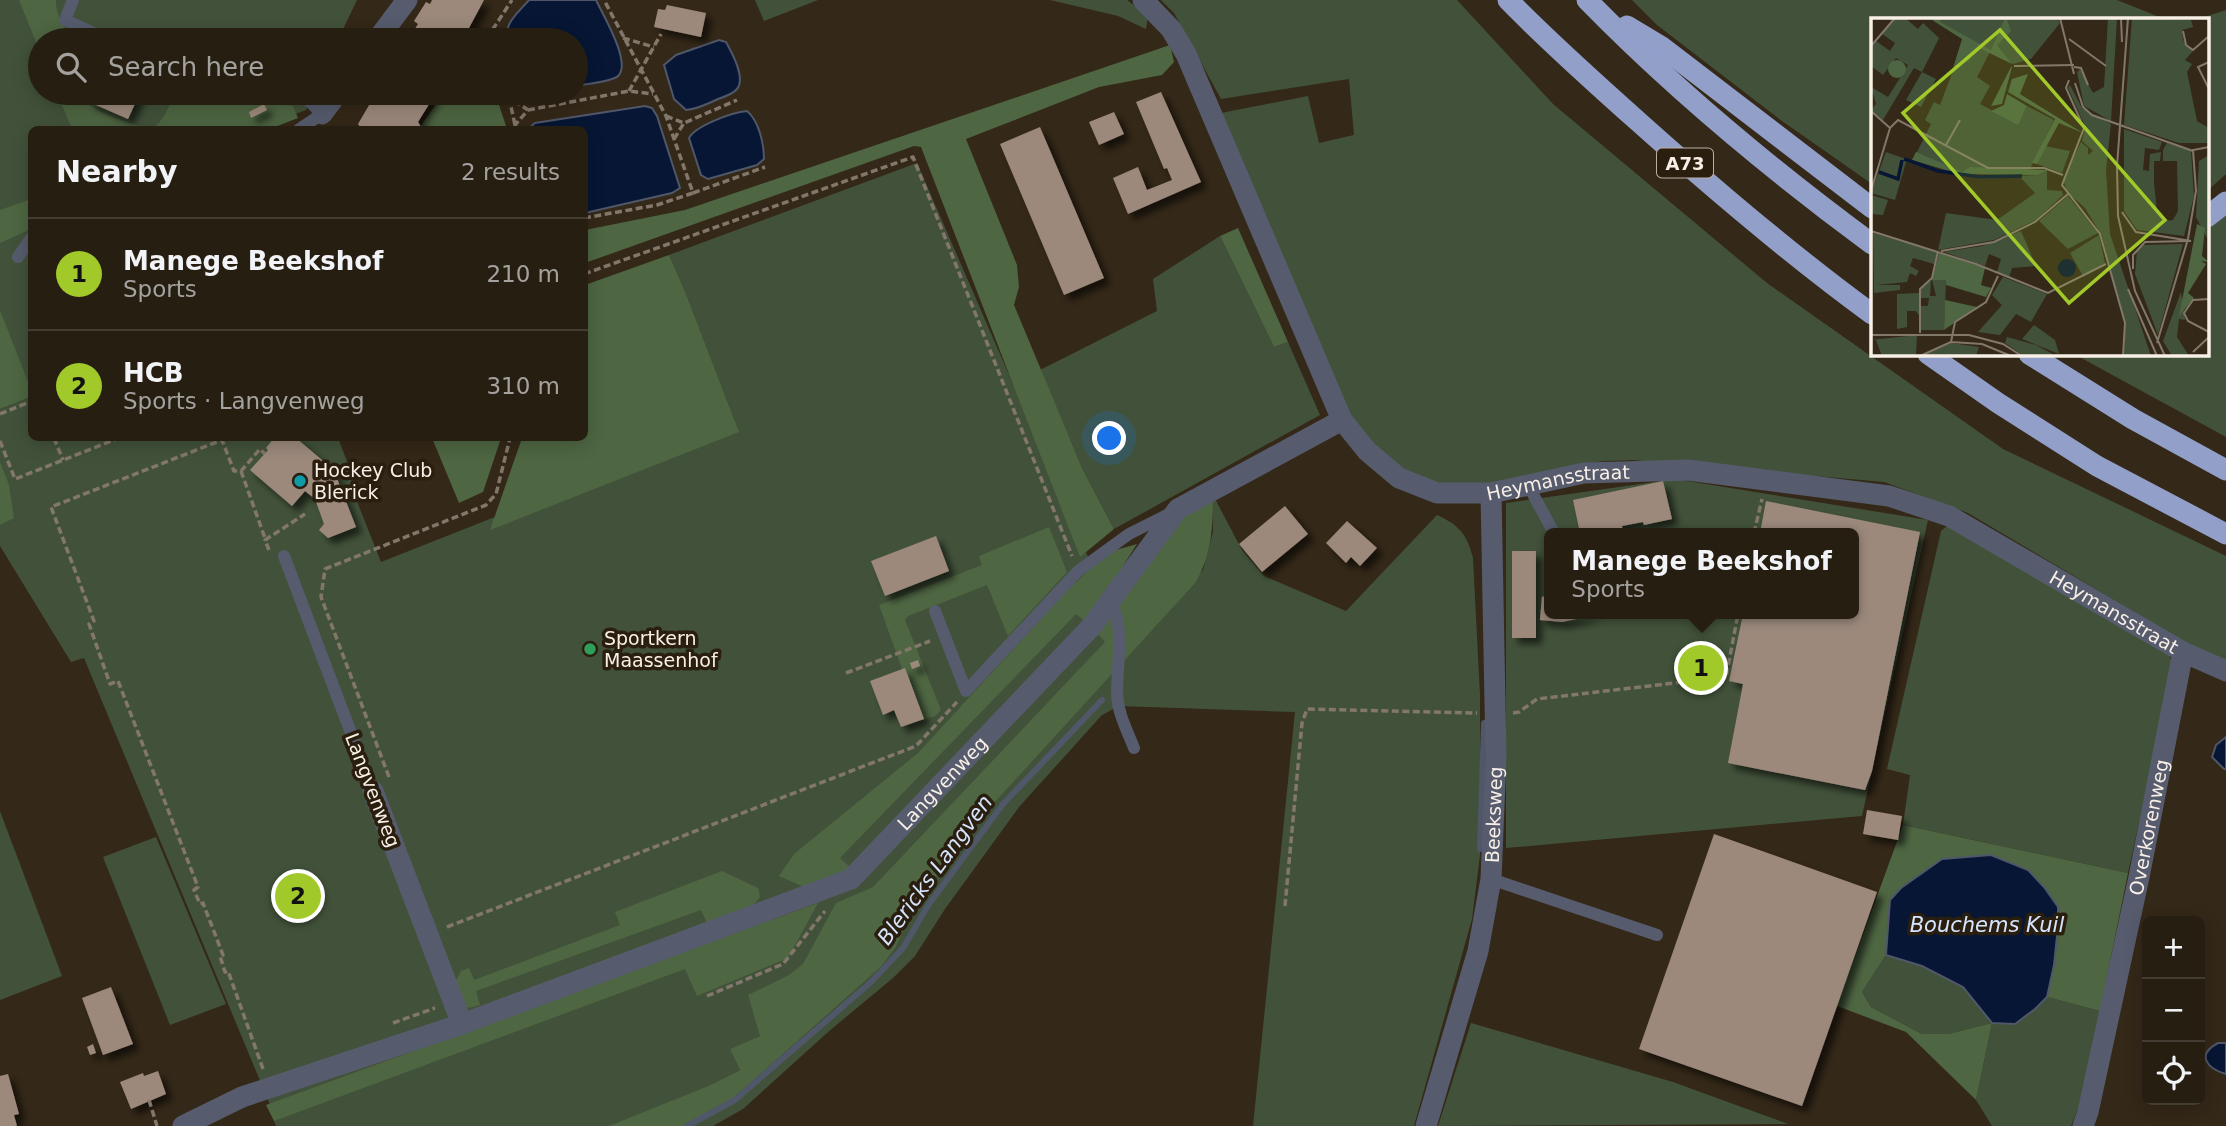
<!DOCTYPE html>
<meta charset="utf-8">
<style>
body{margin:0;font-family:"DejaVu Sans",sans-serif;background:#332b20;color:#f1f3f6}
.controls{position:absolute;right:21px;bottom:21px;display:grid;overflow:hidden;border-radius:10px;box-shadow:0 4px 18px #0003}
.controls button{width:63px;height:63px;display:grid;place-items:center;padding:0;border:0;border-bottom:2px solid #433c32;background:#271e12;color:#f1f3f6;font:35px sans-serif}
.you{position:absolute;left:1110px;top:439px;width:24px;height:24px;margin:-18px;border:5px solid #fff;border-radius:50%;background:#1a73e8;box-shadow:0 0 0 10px #1a73e833}
.badge{display:grid;place-items:center;width:46px;height:46px;border-radius:50%;background:#a1c92a;color:#111;font-size:23px;font-weight:700}
.pin{position:absolute;translate:-50% -50%;border:4px solid #fff;box-shadow:0 2px 7px #0006}
.popup{position:absolute;left:1544px;top:528px;width:315px;height:91px;box-sizing:border-box;display:grid;place-content:center;border-radius:10px;background:#271e12;filter:drop-shadow(0 2px 5px #0005);font-size:23px;white-space:nowrap;color:#a4a29f}
.popup b{font-size:26px;color:#f1f3f6}
.popup::after{content:'';position:absolute;left:50%;top:100%;margin-left:-14px;border:14px solid transparent;border-top-color:#271e12}
.list{margin:0;padding:0;list-style:none}
h2{display:flex;justify-content:space-between;align-items:center;height:91px;margin:0;padding:0 28px;font-size:30px}
h2 small{font-size:23px;font-weight:400;color:#a4a29f}
.list li{display:grid;grid-template-columns:46px 1fr auto;gap:21px;align-items:center;box-sizing:border-box;height:112px;padding:0 28px;border-top:2px solid #433c32}
.list b{display:block;font-size:26px;white-space:nowrap}
.list p{margin:0;font-size:23px;white-space:nowrap;color:#a4a29f}
.list em{font-size:23px;font-style:normal;color:#a4a29f}
.icon{flex:none;width:38px;height:38px;fill:none;stroke:currentColor;stroke-width:2;stroke-linecap:round;stroke-linejoin:round}
.map{position:relative;flex:none;width:2226px;height:1126px;overflow:hidden}
.search{position:absolute;background:#271e12;box-shadow:0 4px 18px #0003;left:28px;top:28px;width:560px;height:77px;display:flex;align-items:center;gap:18px;box-sizing:border-box;padding:0 24px;border-radius:38px;color:#a4a29f;font-size:26px}
.panel{position:absolute;background:#271e12;box-shadow:0 4px 18px #0003;left:28px;top:126px;width:560px;height:315px;border-radius:10px}
.map>svg:first-child{display:block}
</style>
<div class="map">
<svg width="2226" height="1126" viewBox="0 0 2226 1126">
<defs>
<filter id="shadow"><feDropShadow dx="6" dy="6" stdDeviation="3.5" flood-color="#0009"/></filter>
</defs>
<rect width="100%" height="100%" fill="#342818"/>
<g fill="#42523a" fill-rule="evenodd">
<polygon points="0,0 357,0 338,40 40,40 40,93 314,93 306,110 257,129 32,130 31,392 0,311"/>
<polygon points="755,0 818,0 764,21"/>
<polygon points="1050,0 1127,0 1148,16 1146,29 1118,16"/>
<path d="M 1161,0 L 1457,0 L 1553,104 L 1767,283 L 2003,449 L 2226,556 L 2226,661 L 2185,642 L 1968,513 L 1884,482 L 1633,460 C 1621,461 1608,460 1596,462 C 1542,471 1468,502 1416,478 C 1392,467 1364,439 1347,419 L 1221,113 L 1308,96 L 1319,143 L 1354,135 L 1349,79 L 1221,99 L 1174,13 Z"/>
<polygon points="1632,0 2117,0 2157,16 2173,19 1872,19 1872,184 1782,121 1657,25"/>
<polygon points="2226,10 2226,174 2207,191 2207,19 2198,19"/>
<polygon points="917,163 1125,642 760,1036 731,1049 740,1070 638,1126 276,1126 274,1121 276,1119 84,658 71,662 0,546 0,409 31,397 32,438 209,438 210,440 216,438 338,438 357,487 352,489 381,562 735,422 685,291 669,255"/>
<polygon points="2226,215 2226,437 2074,354 2207,354 2207,230"/>
<polygon points="1220,236 1274,347 1288,342 1320,415 1114,529 1082,468 1040,370 1157,311 1153,279"/>
<path d="M 1675,479 L 1928,520 L 1862,816 L 1506,848 L 1506,503 ZM 1549,533 L 1853,533 L 1853,614 L 1549,614 Z"/>
<path d="M 1213,495 L 1242,550 L 1264,576 L 1346,611 L 1437,515 C 1459,525 1467,534 1473,558 L 1480,695 L 1480,855 L 1472,919 L 1414,1126 L 1253,1126 L 1295,712 L 1119,706 L 1102,715 L 1019,807 L 945,909 L 915,956 L 893,978 L 828,1032 L 743,1109 L 713,1126 L 689,1126 L 728,1103 L 881,967 L 896,947 L 912,912 L 941,870 L 984,814 L 1203,570 L 1213,532 Z"/>
<polygon points="1948,525 2167,650 2173,665 2128,873 1903,825 1910,775 1887,769 1941,531"/>
<polygon points="0,811 62,976 0,1000"/>
<polygon points="156,837 226,1004 170,1025 103,857"/>
<polygon points="1886,955 1922,966 1963,987 1992,1023 2035,1009 2047,997 2100,1011 2082,1099 2071,1126 1992,1126 1976,1100 1992,1023 1948,1034 1922,1034 1871,1007 1862,992"/>
<polygon points="1471,1023 1673,1082 1788,1124 1438,1126"/>
</g>
<g fill="#4e6642">
<path d="M 19,0 L 56,0 C 55,16 65,28 74,40 L 40,40 L 40,52 Z"/>
<polygon points="1170,45 1174,62 1162,75 1099,87 966,139 1017,265 1019,287 1014,305 1082,468 1114,529 1080,557 921,147 914,146 585,263 585,230 685,210"/>
<path d="M 57,93 L 81,93 L 80,97 C 96,115 127,122 150,129 C 167,121 166,104 179,93 L 210,93 L 293,106 L 298,118 L 270,129 L 72,129 Z"/>
<polygon points="444,93 495,93 507,129 421,130 420,127"/>
<polygon points="31,199 31,229 0,243 0,210"/>
<polygon points="1238,228 1288,342 1274,347 1220,236"/>
<polygon points="669,255 685,291 739,432 490,530 522,438 584,438 585,285"/>
<polygon points="0,310 32,392 31,397 0,409"/>
<polygon points="432,438 501,438 483,492 459,503"/>
<polygon points="0,462 9,485 14,518 0,525"/>
<path d="M 1213,495 C 1213,526 1212,556 1195,583 L 984,814 L 941,870 L 912,912 L 896,947 L 881,967 L 728,1103 L 689,1126 L 609,1126 L 711,1085 L 740,1070 L 730,1049 L 760,1036 L 748,995 L 789,975 L 803,964 L 836,903 L 873,887 L 1105,642 L 1096,632 L 1173,524 Z"/>
<polygon points="1049,527 1067,572 1008,636 987,585 908,616 905,620 941,710 935,716 921,721 879,605 982,565 979,556"/>
<polygon points="1137,544 1087,623 1076,614 840,858 852,869 806,888 779,876 794,854 918,753 1067,591 1098,561 1112,551"/>
<polygon points="1903,825 2128,873 2100,1011 2047,997 2054,965 2058,926 1942,859 1901,888 1890,900 1886,955 1862,992 1871,1007 1922,1034 1948,1034 1992,1023 1976,1100 1906,1032 1837,1006"/>
<polygon points="722,871 758,888 760,897 752,907 707,923 701,910 476,991 480,1005 469,1008 461,1003 454,984 461,971 469,968 474,980 620,925 615,912"/>
<polygon points="818,903 788,958 697,996 685,969 274,1121 266,1105"/>
</g>
<g fill="#061634" stroke="#4f5769" stroke-width="2">
<path d="M 529,0 L 596,0 C 603,15 632,63 618,76 C 612,82 585,84 576,86 L 576,40 L 507,40 C 504,23 518,13 529,0 Z"/>
<path d="M 719,40 L 726,42 C 732,53 746,78 737,89 C 733,94 724,97 718,99 C 708,104 697,109 686,110 L 674,99 L 664,65 L 676,55 Z"/>
<polygon points="645,106 652,108 657,116 680,188 672,193 585,213 584,130 529,128 535,123"/>
<path d="M 747,111 C 759,121 764,144 764,159 L 757,165 L 708,179 L 701,175 L 689,138 C 695,126 733,112 747,111 Z"/>
<polygon points="2226,737 2226,769 2224,769 2212,757 2216,745"/>
<polygon points="1991,855 2028,870 2044,887 2058,907 2058,926 2054,965 2047,997 2035,1009 2015,1024 1992,1023 1963,987 1922,966 1886,955 1890,900 1901,888 1942,859"/>
<path d="M 2218,1043 L 2226,1043 L 2226,1074 C 2208,1069 2195,1055 2218,1043 Z"/>
</g>
<g fill="none" stroke-linecap="round" stroke-linejoin="round">
<g stroke="#4f5769" stroke-width="6">
<polyline points="1480,849 1484,723"/>
<polyline points="687,1126 735,1100 871,982 903,948 929,904 1003,804 1102,700"/>
</g>
</g>
<g fill="#9c897b" filter="url(#shadow)">
<polygon points="432,0 484,0 469,28 485,28 488,40 408,40 418,24 414,21 426,2 430,4"/>
<polygon points="667,5 706,13 701,37 654,27 658,9 665,10"/>
<polygon points="1161,92 1201,182 1128,214 1113,178 1138,167 1147,190 1172,180 1167,168 1164,169 1136,102"/>
<polygon points="93,93 140,93 128,119 89,102"/>
<polygon points="376,93 436,93 418,122 423,130 362,130 358,124"/>
<polygon points="264,104 267,110 251,118 249,112"/>
<polygon points="1114,112 1124,134 1099,145 1089,122"/>
<polygon points="1040,127 1104,278 1064,295 1000,144"/>
<polygon points="274,438 296,438 328,465 331,463 356,527 328,538 319,530 324,524 315,499 305,491 292,506 250,470 268,450 266,448"/>
<polygon points="1663,481 1672,519 1644,525 1643,522 1622,526 1623,533 1580,533 1573,500"/>
<polygon points="1766,501 1920,532 1872,771 1865,790 1728,763 1743,684 1729,681 1743,614 1853,614 1853,533 1760,533"/>
<polygon points="1285,506 1308,534 1262,572 1239,544"/>
<polygon points="1347,521 1377,548 1360,566 1351,557 1346,563 1326,543"/>
<polygon points="936,536 949,571 885,596 871,561"/>
<rect x="1512" y="551" width="24" height="87"/>
<polygon points="1549,595 1549,614 1596,615 1562,622 1540,620 1542,597"/>
<polygon points="918,660 920,666 912,669 910,663"/>
<polygon points="905,668 924,719 901,727 894,710 883,715 870,681"/>
<polygon points="1867,810 1902,816 1898,840 1863,834"/>
<polygon points="1714,834 1877,892 1802,1106 1639,1049"/>
<polygon points="111,987 133,1044 103,1055 82,998"/>
<polygon points="93,1044 96,1053 90,1055 87,1047"/>
<polygon points="158,1071 166,1094 131,1109 120,1082 143,1073 144,1076"/>
<polygon points="8,1074 19,1114 14,1115 17,1126 0,1126 0,1076"/>
</g>
<g fill="none" stroke-linecap="round" stroke-linejoin="round">
<g stroke="#82776a" stroke-width="3.5" stroke-dasharray="7 3.5" stroke-linecap="butt">
<polyline points="623,38 654,47"/>
<polyline points="496,40 493,29 512,0"/>
<polyline points="629,91 661,34"/>
<polyline points="508,93 509,97 528,110 515,125 517,130"/>
<polyline points="509,97 515,125"/>
<polyline points="528,110 629,91 653,94"/>
<polyline points="666,116 684,123 737,100"/>
<polyline points="674,139 684,123"/>
<polyline points="693,193 765,167"/>
<polyline points="584,218 657,205 693,193 666,116 604,0"/>
<polyline points="584,274 913,157 1072,556"/>
<polyline points="32,373 32,377"/>
<polyline points="0,414 32,401"/>
<polyline points="54,438 63,460"/>
<polyline points="0,441 15,479 119,438"/>
<polyline points="241,471 266,541"/>
<polyline points="1754,533 1762,499"/>
<polyline points="269,550 265,540 305,514"/>
<polyline points="846,673 930,641"/>
<polyline points="1513,713 1519,712 1537,699 1726,677 1738,614"/>
<polyline points="389,777 321,597 325,569 486,505 496,494 510,438"/>
<polyline points="1285,906 1302,723 1307,709 1477,713"/>
<polyline points="447,927 916,746 957,702"/>
<polyline points="707,996 783,964 825,911"/>
<polyline points="393,1023 435,1008"/>
<polyline points="263,1069 228,971 225,972 220,956 223,955 203,903 200,904 194,890 198,887 118,681 110,684 89,624 94,621 51,507 222,440 234,471 241,471 260,449 265,454"/>
<polyline points="149,1100 157,1126"/>
</g>
<g stroke="#565c6d" stroke-width="12">
<polyline points="73,0 65,20 109,40"/>
<polyline points="277,93 306,98 322,114 298,130"/>
<polyline points="18,257 32,237"/>
<polyline points="1528,485 1554,533"/>
<polyline points="284,556 373,791"/>
<path d="M 1111,601 C 1125,631 1117,662 1117,694 C 1118,714 1127,730 1134,748"/>
<polyline points="935,611 966,691 1078,571 1129,534 1171,513"/>
<polyline points="1491,879 1657,935"/>
</g>
<g stroke="#565c6d" stroke-width="21">
<path id="s1" d="M 1143,0 L 1171,29 L 1186,54 L 1342,420 L 1367,451 L 1399,478 L 1437,493 L 1491,493 L 1584,473 L 1688,470 L 1889,496 L 1949,516 L 2183,652 L 2226,671"/>
<polyline points="377,40 407,0"/>
<polyline points="322,114 338,93"/>
<polyline points="373,791 462,1024"/>
<path id="s2" d="M 183,1126 L 242,1097 L 462,1024 L 851,879 L 1091,627 L 1178,509 L 1342,420"/>
<path id="s3" d="M 1426,1126 L 1478,951 L 1491,879 L 1496,756 L 1491,493"/>
<path id="s4" d="M 2083,1126 L 2088,1112 L 2139,877 L 2183,652"/>
</g>
<g stroke="#919fc9" stroke-width="21">
<path d="M 1508,0 C 1550,43 1596,84 1641,124 C 1716,191 1791,255 1872,314"/>
<path d="M 1587,0 C 1673,88 1773,171 1872,244"/>
<polyline points="1627,26 1662,47 1872,208"/>
<polyline points="2207,217 2226,202"/>
<polyline points="1928,354 1998,403 2097,466 2226,534"/>
<polyline points="2029,354 2133,419 2226,470"/>
</g>
</g>
<circle fill="#0f9aa8" stroke="#2a1e0f" stroke-width="2.5" cx="300" cy="481" r="7"/>
<circle fill="#2e9e5b" stroke="#2a1e0f" stroke-width="2.5" cx="590" cy="649" r="7"/>
<g text-anchor="middle" dominant-baseline="central" stroke-width="7" stroke-linejoin="round" paint-order="stroke">
<rect fill="#2a1e0f" stroke="#bab0a6" stroke-width="2" x="1657" y="148.5" width="56" height="29" rx="5"/>
<g font-size="18" font-weight="bold" fill="#f8efe6">
<text x="1685" y="163">A73</text>
</g>
<g font-size="19" fill="#f8efe6" stroke="#2a1e0f" text-anchor="start">
<text x="314" y="470">Hockey Club<tspan x="314" dy="22">Blerick</tspan></text>
<text x="604" y="638">Sportkern<tspan x="604" dy="22">Maassenhof</tspan></text>
</g>
<g font-size="19" fill="#f8efe6" stroke="#2a1e0f">
<text stroke="none"><textPath href="#s1" startOffset="712">Heymansstraat</textPath></text>
<text stroke="none"><textPath href="#s1" startOffset="1300">Heymansstraat</textPath></text>
<text stroke="none"><textPath href="#s2" startOffset="845">Langvenweg</textPath></text>
<text transform="translate(373 790) rotate(69)">Langvenweg</text>
<text stroke="none"><textPath href="#s3" startOffset="320">Beeksweg</textPath></text>
<text stroke="none"><textPath href="#s4" startOffset="306">Overkorenweg</textPath></text>
</g>
<g font-size="21" font-style="italic" fill="#d6e5fe" stroke="#2a1e0f">
<text transform="translate(935 870) rotate(-54)">Blericks Langven</text>
<text x="1987" y="925">Bouchems Kuil</text>
</g>
</g>
<g transform="translate(1871 18)">
<rect width="338" height="338" fill="#342818"/>
<path d="M 25,0 L 34,0 L 47,11 L 52,5 L 68,20 L 51,54 L 65,61 L 50,89 L 35,82 L 51,54 L 43,50 L 12,102 L 0,92 L 5,86 L 0,69 L 17,79 L 37,47 L 25,40 L 12,57 L 0,48 L 0,30 L 5,23 L 19,33 L 24,25 L 11,16 ZM 70,0 L 186,0 L 189,5 L 160,41 L 142,46 L 119,34 L 106,59 L 119,68 L 109,86 L 147,106 L 156,88 L 183,102 L 157,155 L 92,154 L 45,136 L 60,106 L 54,102 L 63,84 L 69,87 L 83,50 L 106,26 L 67,5 ZM 237,0 L 246,0 L 240,103 L 213,88 L 206,54 L 209,51 L 222,75 L 233,69 ZM 261,0 L 320,2 L 322,9 L 311,12 L 312,22 L 322,33 L 314,42 L 321,46 L 316,54 L 326,103 L 338,110 L 338,125 L 308,125 L 253,107 ZM 199,67 L 211,90 L 240,106 L 235,152 L 239,216 L 280,338 L 253,338 L 254,306 L 231,218 L 214,190 L 196,174 L 192,161 L 210,124 L 217,130 L 217,137 L 222,133 L 211,123 L 214,108 L 197,70 ZM 253,111 L 291,124 L 288,132 L 274,130 L 272,152 L 278,153 L 279,136 L 290,134 L 289,143 L 283,143 L 283,165 L 286,193 L 293,203 L 302,202 L 307,193 L 306,143 L 292,143 L 292,132 L 296,125 L 320,133 L 323,178 L 313,218 L 266,212 L 253,193 ZM 174,128 L 199,133 L 191,155 L 166,146 ZM 15,134 L 63,151 L 111,159 L 167,157 L 176,152 L 176,172 L 191,173 L 192,177 L 165,202 L 123,222 L 67,232 L 75,195 L 126,202 L 164,175 L 149,159 L 111,161 L 66,154 L 35,144 L 24,182 L 0,175 ZM 338,137 L 338,215 L 336,220 L 325,199 L 328,143 ZM 0,177 L 17,182 L 12,197 L 0,196 ZM 197,178 L 227,215 L 197,231 L 168,203 ZM 150,213 L 165,248 L 141,250 L 138,260 L 126,254 L 130,241 L 118,236 L 114,248 L 73,234 L 111,228 ZM 2,215 L 66,234 L 63,246 L 42,240 L 39,248 L 48,253 L 45,258 L 39,255 L 36,264 L 5,267 L 29,267 L 29,272 L 3,275 ZM 228,217 L 234,245 L 212,258 L 199,235 ZM 312,226 L 287,317 L 264,256 L 266,233 L 272,227 ZM 132,259 L 176,276 L 160,304 L 145,296 L 129,317 L 107,314 L 131,287 L 121,277 ZM 61,262 L 75,262 L 73,312 L 50,312 L 50,288 L 57,288 L 58,280 L 50,280 L 50,269 L 60,263 L 59,278 L 65,278 ZM 310,274 L 314,302 L 308,301 L 306,319 L 318,338 L 301,338 L 292,323 ZM 48,275 L 49,299 L 45,293 L 36,293 L 36,309 L 26,311 L 26,276 ZM 163,307 L 184,322 L 188,336 L 151,321 ZM 46,317 L 45,338 L 11,338 L 5,322 L 0,322 ZM 136,319 L 165,327 L 185,338 L 153,338 L 134,325 ZM 80,325 L 108,329 L 105,338 L 51,338 Z" fill="#42523a"/>
<path d="M 70,0 L 69,4 L 120,32 L 134,0 L 142,0 L 136,2 L 140,13 L 126,27 L 141,46 L 106,29 L 97,44 L 92,41 L 82,50 L 91,21 L 61,2 ZM17 51a9 9 0 1 1 18 0a9 9 0 1 1-18 0ZM 141,49 L 131,86 L 120,88 L 140,49 ZM 157,56 L 149,76 L 212,115 L 188,105 L 166,146 L 161,145 L 184,101 L 137,74 L 141,61 ZM 136,76 L 156,88 L 147,107 L 120,93 L 133,87 ZM 45,134 L 92,154 L 99,149 L 176,152 L 167,157 L 88,156 L 41,142 ZM 326,206 L 334,210 L 331,238 L 338,244 L 330,243 L 335,246 L 317,275 L 323,280 L 308,298 ZM 68,235 L 114,250 L 110,267 L 120,270 L 115,279 L 75,267 L 75,262 L 61,262 ZM 74,282 L 106,289 L 73,312 Z" fill="#4e6642"/>
<path d="M187 250a9 9 0 1 1 18 0a9 9 0 1 1-18 0Z" fill="#061634"/>
<path fill="none" stroke="#061634" stroke-width="3.5" d="M 33,141 L 67,153 L 109,159 L 151,158M 8,154 L 27,161 L 31,142"/>
<path fill="none" stroke="#82786a" stroke-width="2" d="M 189,0 L 203,56M 250,0 L 251,24M 257,0 L 246,148 L 247,198 L 264,273 L 294,338M 312,13 L 315,27 L 322,32 L 338,18M 198,21 L 235,48M 0,28 L 24,0M 338,44 L 327,49 L 338,71M 143,48 L 203,47M 203,49 L 210,50 L 217,67M 198,62 L 195,70 L 213,110 L 191,167 L 229,216 L 254,305 L 252,338M 204,65 L 212,89 L 221,97 L 322,133M 0,93 L 19,110M 19,110 L 27,102 L 117,150 L 173,150 L 192,157M 75,127 L 89,102M 0,173 L 19,110M 251,194 L 265,214 L 320,223 L 274,224 L 262,237 L 262,251M 0,213 L 105,246 L 177,275 L 235,246M 317,221 L 325,173 L 322,132 L 338,129M 70,233 L 123,224 L 164,204 L 197,176M 257,271 L 286,338M 338,281 L 322,282 L 313,295 L 317,303 L 338,314M 49,315 L 49,271 L 61,260 L 67,233M 0,317 L 98,317 L 132,326 L 151,338M 80,324 L 111,326 L 140,338M 286,325 L 317,221M 322,334 L 338,319M 49,338 L 80,324 L 84,304 L 115,284 L 127,258"/>
<path fill="#a1c92a" fill-opacity="0.15" stroke="#a1c92a" stroke-width="3.5" d="M 129,12 L 294,202 L 198,285 L 32,95 Z"/>
<rect width="338" height="338" fill="none" stroke="#f8efe6" stroke-width="3.5"/>
</g>
</svg>
<div class="controls">
<button>+</button>
<button>−</button>
<button><svg class="icon" aria-label="locate" viewBox="0 0 24 24"><circle cx="12" cy="12" r="6"/><path d="M12 2v4M12 18v4M2 12h4M18 12h4"/></svg></button>
</div>
<div class="you"></div>
<div class="pin badge" style="left:1701px;top:668px">1</div>
<div class="popup"><b>Manege Beekshof</b>Sports</div>
<div class="pin badge" style="left:298px;top:896px">2</div>
<div class="search"><svg class="icon" aria-label="search" viewBox="0 0 24 24"><circle cx="10" cy="10" r="6"/><path d="M15 15l6 6"/></svg>Search here</div>
<section class="panel">
<h2>Nearby<small>2 results</small></h2>
<ul class="list">
<li><span class="badge">1</span><div><b>Manege Beekshof</b><p>Sports</p></div><em>210 m</em></li>
<li><span class="badge">2</span><div><b>HCB</b><p>Sports · Langvenweg</p></div><em>310 m</em></li>
</ul>
</section>
</div>
